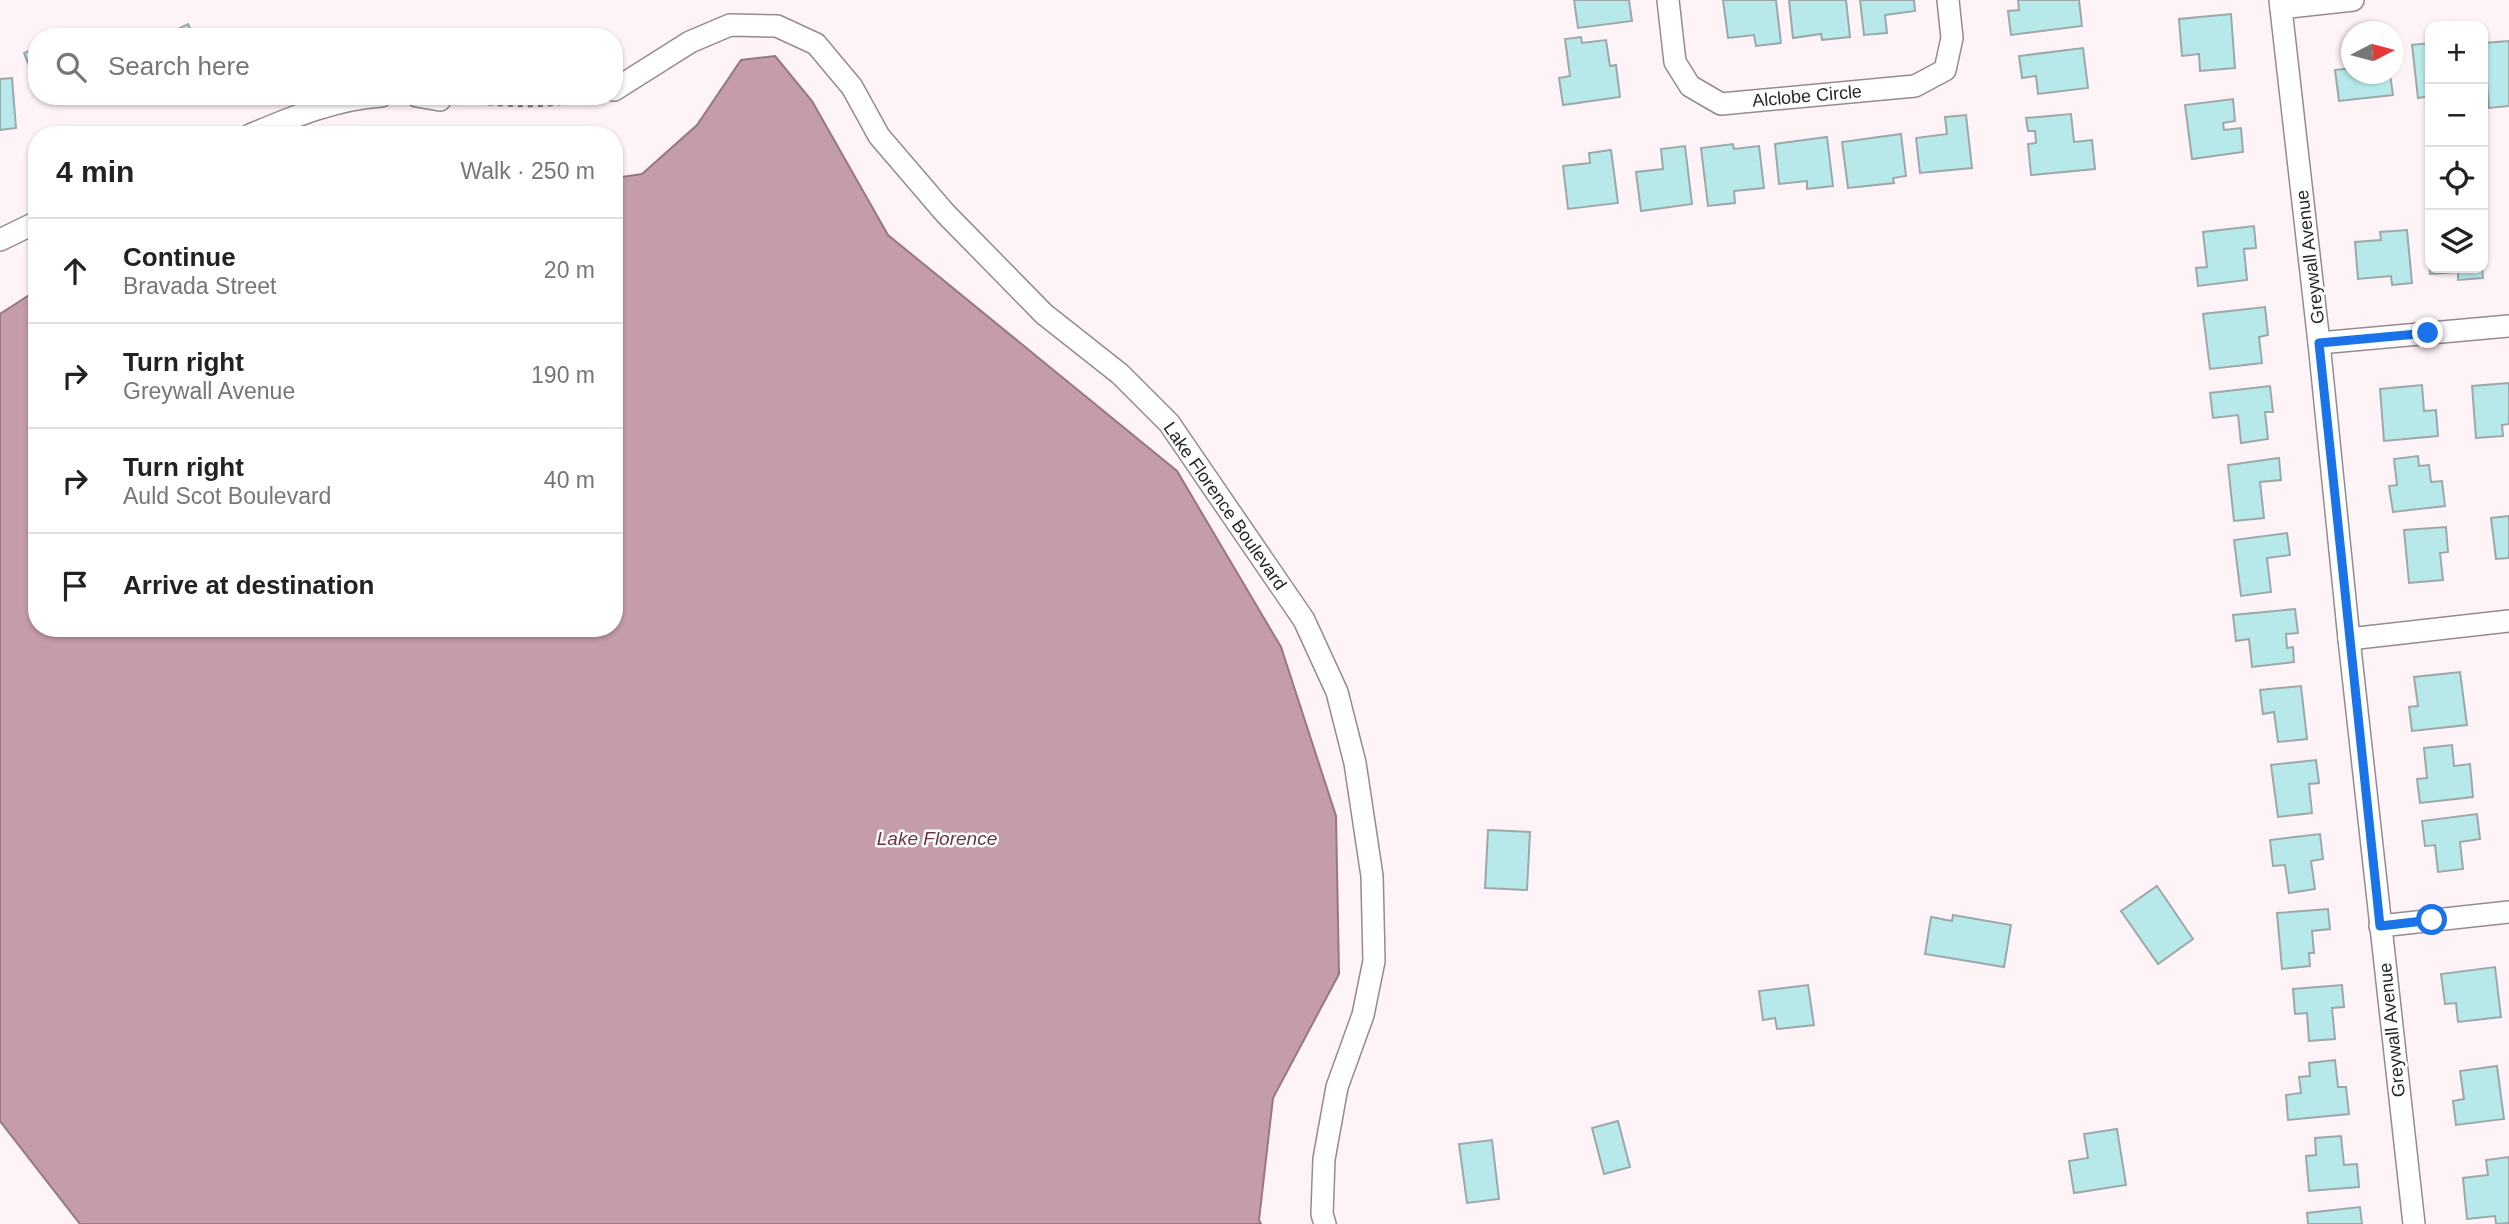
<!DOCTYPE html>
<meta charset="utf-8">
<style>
body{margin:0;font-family:Arial,sans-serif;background:#f2f2f2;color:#222}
.controls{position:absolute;right:21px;top:21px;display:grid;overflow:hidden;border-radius:14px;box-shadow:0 2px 5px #0004}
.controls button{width:63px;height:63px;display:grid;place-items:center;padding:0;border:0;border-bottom:2px solid #e0e0e0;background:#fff;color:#222;font:35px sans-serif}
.compass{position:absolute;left:2341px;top:21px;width:63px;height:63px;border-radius:50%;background:#fff;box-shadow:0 2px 5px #0004;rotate:84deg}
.stop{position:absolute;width:21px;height:21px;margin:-16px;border:5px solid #1a73e8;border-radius:50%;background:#fff}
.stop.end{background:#1a73e8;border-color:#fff;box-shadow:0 2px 7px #0008}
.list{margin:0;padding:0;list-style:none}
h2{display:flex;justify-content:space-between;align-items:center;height:91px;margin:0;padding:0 28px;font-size:30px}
h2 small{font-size:23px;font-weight:400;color:#767676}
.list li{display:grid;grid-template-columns:46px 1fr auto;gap:21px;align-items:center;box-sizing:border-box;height:105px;padding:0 28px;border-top:2px solid #e0e0e0}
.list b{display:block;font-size:26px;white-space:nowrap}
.list p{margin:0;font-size:23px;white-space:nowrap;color:#767676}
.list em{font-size:23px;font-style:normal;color:#767676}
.icon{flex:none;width:38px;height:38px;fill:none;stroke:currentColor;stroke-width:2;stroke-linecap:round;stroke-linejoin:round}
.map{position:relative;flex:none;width:2509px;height:1224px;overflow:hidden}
.search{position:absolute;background:#fff;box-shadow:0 2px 5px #0004;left:28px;top:28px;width:595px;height:77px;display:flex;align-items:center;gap:18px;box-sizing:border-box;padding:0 24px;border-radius:28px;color:#767676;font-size:26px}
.panel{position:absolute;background:#fff;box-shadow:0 2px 5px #0004;left:28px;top:126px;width:595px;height:511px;border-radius:28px}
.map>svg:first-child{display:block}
</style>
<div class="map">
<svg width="2509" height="1224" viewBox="0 0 2509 1224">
<rect width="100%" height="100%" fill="#fef3f6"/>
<polygon fill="#c59ca9" stroke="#967882" stroke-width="2" points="775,56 812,101 888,235 1177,471 1281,647 1336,816 1339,974 1273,1098 1259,1220 1261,1224 80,1224 0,1121 0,314 37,290 37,628 614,628 614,178 642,174 697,125 741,60"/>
<g fill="#b7e9eb" stroke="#9da8a9" stroke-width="2">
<polygon points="1574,0 1629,0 1632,21 1578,28"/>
<polygon points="1723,0 1776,0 1781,43 1756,46 1754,35 1728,38"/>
<polygon points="1789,0 1846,0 1850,37 1822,40 1821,34 1793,38"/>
<polygon points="1860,0 1914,0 1915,11 1885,15 1887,33 1864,35"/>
<polygon points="2018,0 2079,0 2082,26 2011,35 2008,11 2019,10"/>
<polygon points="2231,14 2235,68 2200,71 2199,54 2182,56 2179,19"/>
<polygon points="188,24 194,37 171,37 170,33"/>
<polygon points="1581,37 1582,43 1606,40 1610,66 1616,65 1620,97 1563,105 1559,78 1570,76 1565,39"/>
<polygon points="2509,41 2509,106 2489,108 2484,43"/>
<polygon points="2430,43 2430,96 2418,98 2412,45"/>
<polygon points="37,48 37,85 24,53"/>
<polygon points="2083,48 2088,88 2038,94 2036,76 2022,78 2019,56"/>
<polygon points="2352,68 2352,74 2390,74 2393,95 2339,101 2335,70"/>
<polygon points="12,78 16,128 0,130 0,79"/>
<polygon points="2233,99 2235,121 2223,123 2224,130 2241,128 2243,152 2192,159 2185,105"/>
<polygon points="2071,114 2074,142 2092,140 2095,169 2031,175 2028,144 2036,143 2035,131 2028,131 2026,118"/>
<polygon points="1966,115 1972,168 1920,173 1916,138 1947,134 1945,117"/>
<polygon points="1901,134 1906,176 1893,178 1894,183 1848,188 1842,142"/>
<polygon points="1827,137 1833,186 1807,189 1807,181 1779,184 1775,144"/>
<polygon points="1733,144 1734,149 1759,146 1764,188 1734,191 1735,203 1708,206 1701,148"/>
<polygon points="1685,146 1692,204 1641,211 1636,172 1663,169 1661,149"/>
<polygon points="1611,150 1618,203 1568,209 1563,166 1590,163 1589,153"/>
<polygon points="2254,226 2256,248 2244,249 2247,280 2198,286 2196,268 2207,267 2203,232"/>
<polygon points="2407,230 2412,283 2392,285 2391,276 2358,279 2355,242 2381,240 2380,232"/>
<polygon points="2428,244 2430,244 2430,268 2482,268 2483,278 2458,280 2458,272 2430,274"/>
<polygon points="2265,307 2268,335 2259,337 2262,363 2210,369 2203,314"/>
<polygon points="2509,383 2509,424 2502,425 2503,436 2476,438 2472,386"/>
<polygon points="2422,385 2424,411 2436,410 2438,436 2384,441 2380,389"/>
<polygon points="2270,386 2273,412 2265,412 2268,439 2241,443 2238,415 2213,418 2210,393"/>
<polygon points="2418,456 2419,466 2429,465 2431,482 2442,481 2445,506 2393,512 2389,486 2397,485 2394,459"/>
<polygon points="2279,458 2281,480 2260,482 2264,518 2234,521 2228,465"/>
<polygon points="2509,516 2509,558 2496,559 2491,518"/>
<polygon points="2446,527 2448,552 2440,553 2443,580 2409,583 2404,530"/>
<polygon points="2287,533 2290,555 2267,558 2271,592 2241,596 2234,540"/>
<polygon points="2295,609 2298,633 2286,634 2287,648 2293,647 2294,662 2252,667 2249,639 2236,641 2233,615"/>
<polygon points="2460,672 2467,725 2412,731 2409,707 2418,706 2414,677"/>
<polygon points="2301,686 2307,739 2278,742 2274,712 2263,714 2260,690"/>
<polygon points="2452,745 2454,766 2470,764 2473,797 2420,803 2417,779 2427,778 2424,748"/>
<polygon points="2316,760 2319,783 2309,784 2312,813 2278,817 2271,765"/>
<polygon points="2477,814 2480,839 2460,842 2463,869 2438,872 2435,845 2425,846 2422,821"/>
<polygon points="1488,830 1530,832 1527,890 1485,888"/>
<polygon points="2320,834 2323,859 2311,861 2315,889 2289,893 2285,865 2273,866 2270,840"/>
<polygon points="2157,886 2193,939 2158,964 2121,911"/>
<polygon points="2328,909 2330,929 2312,931 2314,953 2309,953 2310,966 2282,969 2277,913"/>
<polygon points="1953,915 2011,925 2004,967 1925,954 1931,917 1952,921"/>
<polygon points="2495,967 2501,1017 2458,1022 2456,1003 2445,1004 2441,974"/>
<polygon points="1808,985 1814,1025 1777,1029 1775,1018 1763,1020 1759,991"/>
<polygon points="2342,985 2344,1007 2332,1008 2335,1039 2309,1041 2307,1013 2295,1014 2293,989"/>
<polygon points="2335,1060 2338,1087 2346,1087 2349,1114 2288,1120 2286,1095 2301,1093 2299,1077 2310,1076 2309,1063"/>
<polygon points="2497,1066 2504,1119 2456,1125 2453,1101 2464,1099 2460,1071"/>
<polygon points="1618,1121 1630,1167 1604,1174 1592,1128"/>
<polygon points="2117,1129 2126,1185 2074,1193 2069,1161 2088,1158 2084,1134"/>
<polygon points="2341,1136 2344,1165 2357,1164 2359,1187 2309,1191 2306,1156 2316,1155 2315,1138"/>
<polygon points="1492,1140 1499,1199 1467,1203 1459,1144"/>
<polygon points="2509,1157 2509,1223 2496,1224 2495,1216 2467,1219 2463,1178 2488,1175 2486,1160"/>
<polygon points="2360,1207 2362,1224 2308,1224 2307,1213"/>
</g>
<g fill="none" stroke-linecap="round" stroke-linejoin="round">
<defs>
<g id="minor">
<polyline points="1668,0 1675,62 1690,86 1721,104 1915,86 1945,70 1952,38 1948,0"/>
<polyline points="2280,0 2319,343 2349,639 2414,1224"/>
<polyline points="2281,8 2353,0"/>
<polyline points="614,90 690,42 730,25 777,26 816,44 852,87 879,136 945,213 1044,314 1120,374 1169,423 1304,620 1337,692 1355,763 1372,876 1374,961 1363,1015 1337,1087 1324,1159 1322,1214 1325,1224"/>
<polyline points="417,96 440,100"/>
<path d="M 250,135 C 293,117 335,99 381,96"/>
<polyline points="0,240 37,222"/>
<polyline points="2319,343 2509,326"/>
<polyline points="2349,639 2509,621"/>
<polyline points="2380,926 2509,912"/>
</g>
</defs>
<use href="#minor" stroke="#958b8e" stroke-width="24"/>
<path stroke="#8b8486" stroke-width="3.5" stroke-dasharray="5 5" stroke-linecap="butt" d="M 458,101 C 504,105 550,111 594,96"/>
<use href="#minor" stroke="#fff" stroke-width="21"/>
</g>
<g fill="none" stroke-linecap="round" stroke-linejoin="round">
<polyline stroke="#1a73e8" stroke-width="9" points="2428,333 2319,343 2380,926 2432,920"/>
</g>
<g text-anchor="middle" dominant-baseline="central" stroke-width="5" stroke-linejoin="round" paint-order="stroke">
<g font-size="18" fill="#292526" stroke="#fff">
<text transform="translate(1807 96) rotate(-5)">Alclobe Circle</text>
<text transform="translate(2310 257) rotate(-97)">Greywall Avenue</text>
<text transform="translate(1225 506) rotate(55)">Lake Florence Boulevard</text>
<text transform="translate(2392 1030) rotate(-96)">Greywall Avenue</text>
</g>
<g font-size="19" font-style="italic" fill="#6b3448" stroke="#fff">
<text x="937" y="838">Lake Florence</text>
</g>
</g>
</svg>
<div class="controls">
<button>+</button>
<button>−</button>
<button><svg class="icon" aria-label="locate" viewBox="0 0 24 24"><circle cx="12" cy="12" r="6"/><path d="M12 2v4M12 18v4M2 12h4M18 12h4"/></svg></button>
<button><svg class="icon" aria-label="layers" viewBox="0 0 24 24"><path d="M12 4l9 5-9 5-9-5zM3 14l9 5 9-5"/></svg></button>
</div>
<svg class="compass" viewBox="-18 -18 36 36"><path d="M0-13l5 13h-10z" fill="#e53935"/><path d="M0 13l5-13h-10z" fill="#767676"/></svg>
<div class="stop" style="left:2432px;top:920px"></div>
<div class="stop end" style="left:2428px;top:333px"></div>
<div class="search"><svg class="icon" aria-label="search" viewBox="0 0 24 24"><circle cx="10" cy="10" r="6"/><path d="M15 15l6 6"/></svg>Search here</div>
<section class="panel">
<h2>4 min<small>Walk · 250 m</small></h2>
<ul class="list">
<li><svg class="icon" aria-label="ahead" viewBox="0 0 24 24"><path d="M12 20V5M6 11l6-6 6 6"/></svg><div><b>Continue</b><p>Bravada Street</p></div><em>20 m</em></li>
<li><svg class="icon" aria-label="right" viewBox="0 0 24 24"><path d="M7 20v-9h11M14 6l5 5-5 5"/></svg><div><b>Turn right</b><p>Greywall Avenue</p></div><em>190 m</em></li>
<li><svg class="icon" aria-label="right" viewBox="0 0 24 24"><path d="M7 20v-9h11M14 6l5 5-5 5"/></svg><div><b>Turn right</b><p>Auld Scot Boulevard</p></div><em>40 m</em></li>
<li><svg class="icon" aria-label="arrive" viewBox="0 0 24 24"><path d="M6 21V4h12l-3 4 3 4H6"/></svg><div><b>Arrive at destination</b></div></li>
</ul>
</section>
</div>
